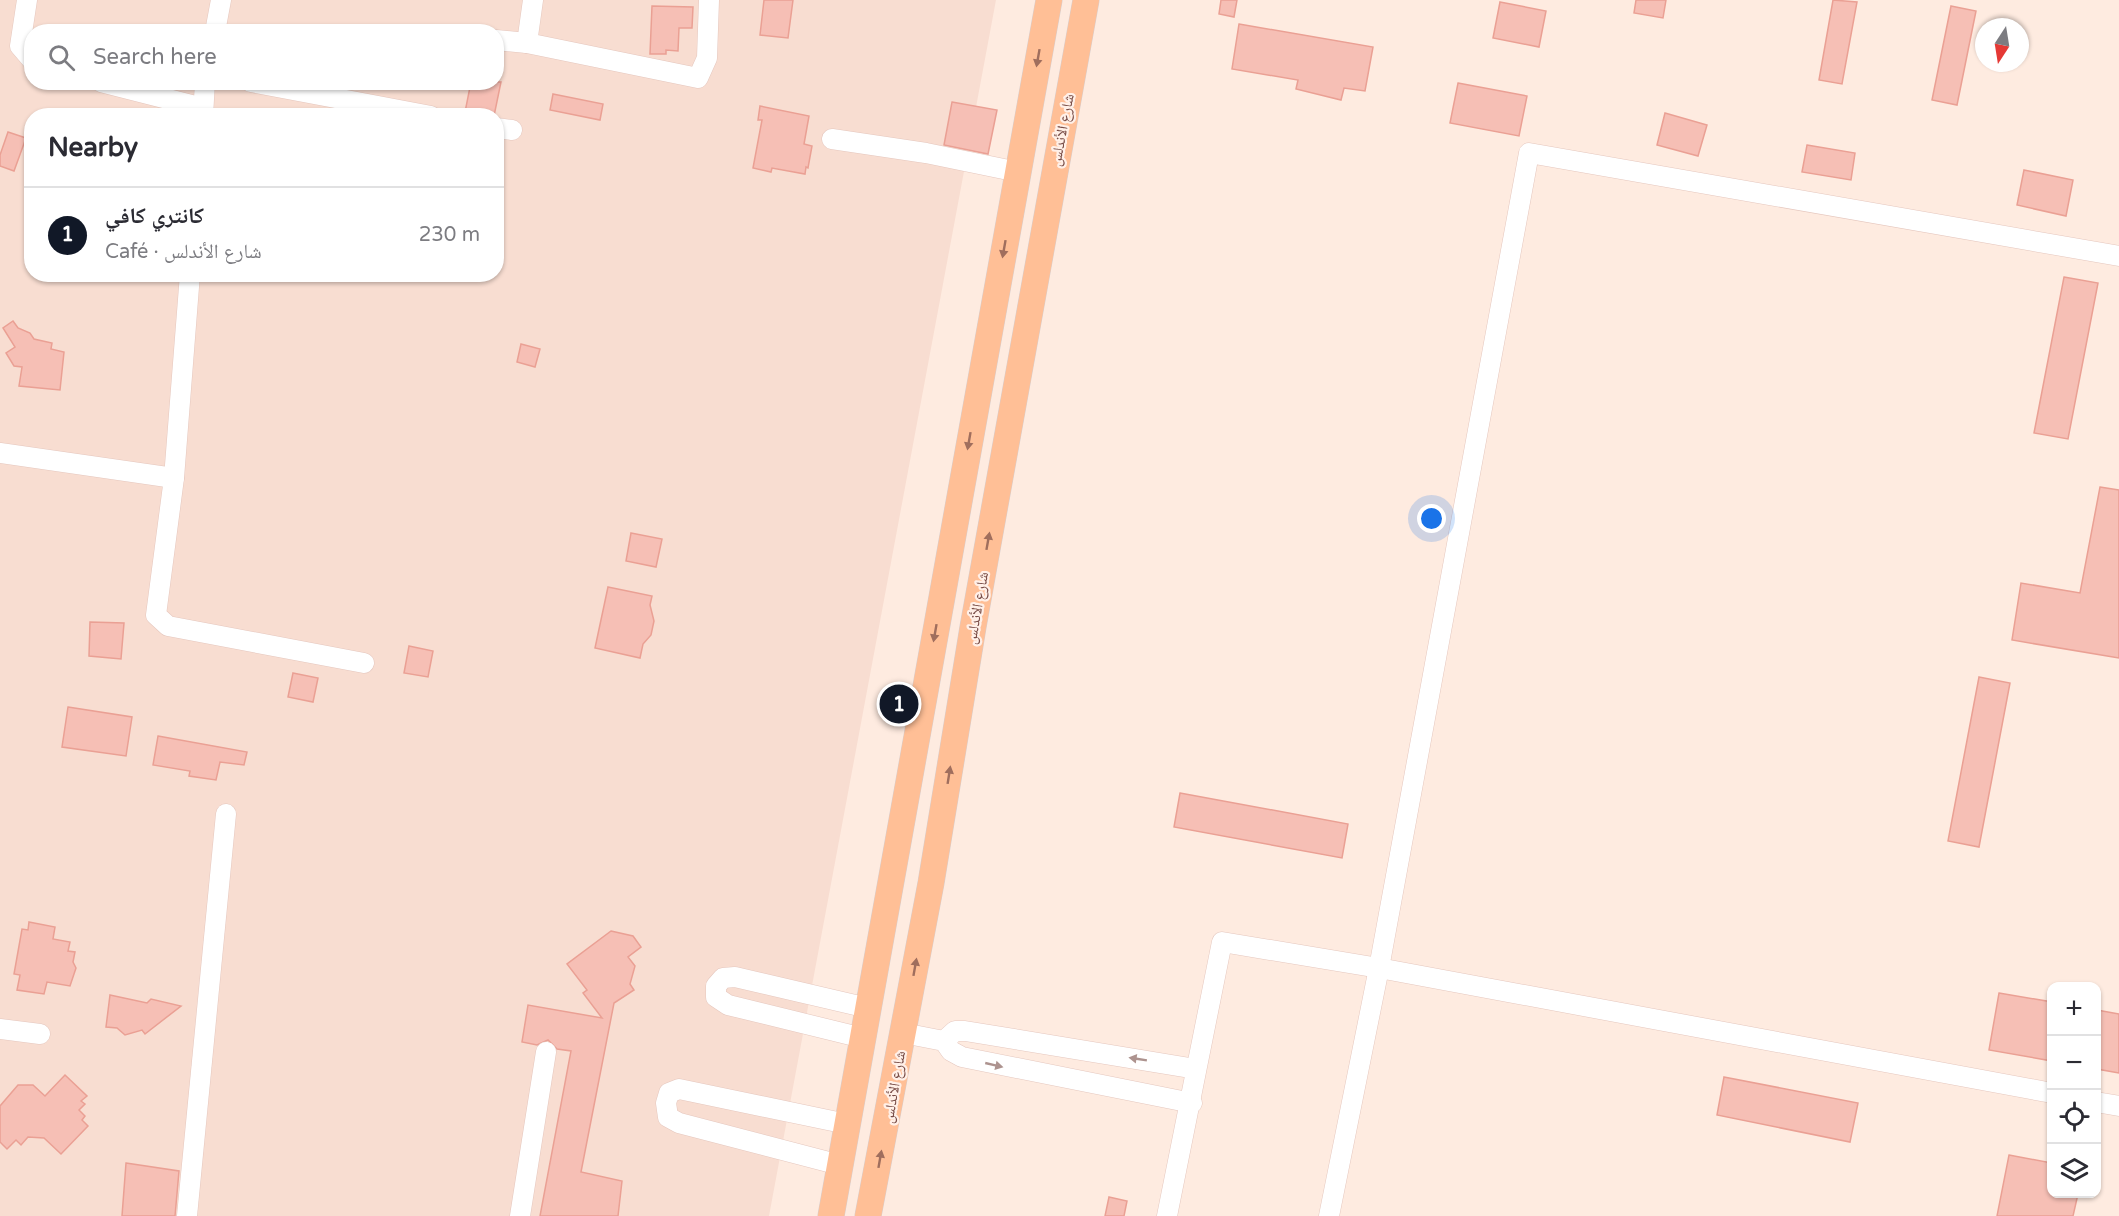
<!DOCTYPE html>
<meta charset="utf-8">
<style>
body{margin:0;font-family:"Varela Round","Noto Naskh Arabic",sans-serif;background:#f7f7f7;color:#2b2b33}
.controls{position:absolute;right:18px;bottom:18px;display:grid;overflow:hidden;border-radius:12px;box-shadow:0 2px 4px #0004}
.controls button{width:54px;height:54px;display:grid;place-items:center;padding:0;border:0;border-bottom:2px solid #e1e1e2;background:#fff;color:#2b2b33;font:30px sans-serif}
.compass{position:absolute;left:1975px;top:18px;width:54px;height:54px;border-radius:50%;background:#fff;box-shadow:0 2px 4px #0004;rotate:192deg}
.you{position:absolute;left:1432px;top:519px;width:21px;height:21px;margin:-15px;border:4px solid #fff;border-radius:50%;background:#1a73e8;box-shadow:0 0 0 9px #1a73e833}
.badge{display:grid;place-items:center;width:39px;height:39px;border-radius:50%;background:#111827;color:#fff;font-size:20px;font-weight:700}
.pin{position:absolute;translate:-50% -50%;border:3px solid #fff;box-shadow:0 2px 6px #0006}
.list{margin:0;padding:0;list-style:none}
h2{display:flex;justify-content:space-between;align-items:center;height:78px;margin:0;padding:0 24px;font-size:26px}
h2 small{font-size:20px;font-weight:400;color:#7c7c81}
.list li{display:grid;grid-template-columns:39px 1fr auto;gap:18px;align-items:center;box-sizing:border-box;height:96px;padding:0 24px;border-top:2px solid #e1e1e2}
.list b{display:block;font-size:22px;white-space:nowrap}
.list p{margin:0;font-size:20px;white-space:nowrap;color:#7c7c81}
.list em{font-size:20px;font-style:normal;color:#7c7c81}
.icon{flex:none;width:33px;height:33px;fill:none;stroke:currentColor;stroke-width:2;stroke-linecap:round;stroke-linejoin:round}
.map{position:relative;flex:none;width:2119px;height:1216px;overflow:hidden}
.search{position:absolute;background:#fff;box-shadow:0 2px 4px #0004;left:24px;top:24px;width:480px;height:66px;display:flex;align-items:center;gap:15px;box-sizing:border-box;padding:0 21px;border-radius:24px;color:#7c7c81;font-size:22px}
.panel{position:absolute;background:#fff;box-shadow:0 2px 4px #0004;left:24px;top:108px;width:480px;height:174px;border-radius:24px}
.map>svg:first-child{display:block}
</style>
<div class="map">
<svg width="2119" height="1216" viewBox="0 0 2119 1216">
<rect width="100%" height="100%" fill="#feebe0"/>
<path fill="#f8ddd1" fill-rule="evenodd" d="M 0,0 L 996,0 L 769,1216 L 0,1216 ZM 32,32 L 496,32 L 496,82 L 32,82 ZM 32,116 L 496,116 L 496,274 L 32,274 Z"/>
<g fill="#f6bfb5" stroke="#eaa094" stroke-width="1.5">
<polygon points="764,0 793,0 788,38 760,35"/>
<polygon points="1221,0 1237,0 1234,17 1219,14"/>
<polygon points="1636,0 1666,0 1663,18 1634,13"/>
<polygon points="1833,0 1857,2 1842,84 1819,80"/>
<polygon points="1500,2 1546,11 1539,47 1493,38"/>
<polygon points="652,6 693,7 692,28 679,28 678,51 666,50 666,54 650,54"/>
<polygon points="1951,6 1976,11 1957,105 1932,100"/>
<polygon points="1239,24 1373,47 1365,91 1344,88 1341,100 1296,89 1298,80 1232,69"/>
<polygon points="471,82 501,82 494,116 465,112"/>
<polygon points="1458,83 1527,96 1519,136 1450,123"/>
<polygon points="553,94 603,104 600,120 550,110"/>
<polygon points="952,102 997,110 988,154 944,145"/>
<polygon points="760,106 809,116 804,144 812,146 808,168 806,167 805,174 772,168 771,172 753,168 762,120 758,120"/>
<polygon points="1665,113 1707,125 1698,156 1657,145"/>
<polygon points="8,132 26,138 14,171 0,166 0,155"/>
<polygon points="1807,145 1855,153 1851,180 1802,172"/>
<polygon points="2024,170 2073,180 2066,216 2017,205"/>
<polygon points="2064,277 2098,283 2068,439 2034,433"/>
<polygon points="13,321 18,328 30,333 34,339 52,343 51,349 64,352 60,390 19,386 22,367 14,366 6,353 15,347 3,328"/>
<polygon points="521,344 540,349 535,367 517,362"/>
<polygon points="2100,487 2119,490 2119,658 2012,640 2021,583 2080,593"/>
<polygon points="631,533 662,539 656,567 626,561"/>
<polygon points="608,587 652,596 650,605 654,621 651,635 643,644 640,658 595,648"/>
<polygon points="90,622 124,623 121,659 89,656"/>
<polygon points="409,646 433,651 428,677 404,673"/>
<polygon points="293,673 318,678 313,702 288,697"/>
<polygon points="1979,677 2010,683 1979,847 1948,841"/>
<polygon points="68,707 132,717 126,756 62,747"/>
<polygon points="158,736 247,752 244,765 220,762 216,780 189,776 190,771 153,765"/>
<polygon points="1180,793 1348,824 1342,858 1174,827"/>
<polygon points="29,922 55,927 53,939 70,942 68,951 75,952 73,962 76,968 70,986 47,982 44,994 17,990 20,975 14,974 22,929 28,930"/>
<polygon points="611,931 633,936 641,947 628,957 635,966 630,984 634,990 614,1003 581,1172 622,1181 618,1216 540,1216 571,1051 557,1049 548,1040 537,1045 522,1042 528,1005 602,1018 583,993 587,990 567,964"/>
<polygon points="1999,993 2052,1002 2052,1061 1989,1050"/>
<polygon points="110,995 147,1003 151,999 181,1006 145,1034 142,1030 125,1035 117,1028 106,1027"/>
<polygon points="2097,1010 2119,1014 2119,1073 2097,1069"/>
<polygon points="65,1075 87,1096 81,1101 85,1104 79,1110 85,1116 82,1120 88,1126 61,1154 44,1138 28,1137 21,1145 16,1140 7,1149 0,1142 0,1106 18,1085 33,1085 45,1096"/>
<polygon points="1724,1077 1858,1103 1850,1142 1717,1115"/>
<polygon points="2009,1155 2052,1163 2052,1194 2078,1194 2073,1216 1997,1216"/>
<polygon points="126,1163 179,1171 175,1216 122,1216"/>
<polygon points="1109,1197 1127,1201 1124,1216 1105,1216"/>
</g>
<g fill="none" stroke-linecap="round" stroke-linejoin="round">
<defs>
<g id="minor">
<polyline points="27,0 20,46 32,60"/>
<polyline points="215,32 221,0"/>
<polyline points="496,40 527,43 698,78 707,58 709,0"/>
<polyline points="527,43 533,0"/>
<polyline points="101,82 203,108"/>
<polyline points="251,82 431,116"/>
<polyline points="203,116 205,82"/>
<polyline points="496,128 512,130"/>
<polyline points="832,139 926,153 1018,172"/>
<polyline points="190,274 174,478 156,615 168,626 364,663"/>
<polyline points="0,453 174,478"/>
<polyline points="0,1029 40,1034"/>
<polyline points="903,1033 944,1041 951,1051 962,1057 1192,1103"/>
<polyline points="863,1038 728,1005 716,997 716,986 723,978 735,977 868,1008"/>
<polyline points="944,1041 955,1031 965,1031 1196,1069"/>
<polyline points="2096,1102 2119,1106"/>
<polyline points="840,1165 679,1123 668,1117 666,1103 669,1093 679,1089 847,1124"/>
<polyline points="187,1216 226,814"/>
<polyline points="520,1216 546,1052"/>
<polyline points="1167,1216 1222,942 1379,968 2052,1093"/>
<polyline points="1329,1216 1379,968 1529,153 2119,256"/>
</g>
<g id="major">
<polyline points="831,1216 1049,0"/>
<polyline points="868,1216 931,883 973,627 1086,0"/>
</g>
</defs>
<use href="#minor" stroke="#e5c7be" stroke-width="21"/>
<use href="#major" stroke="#d9cdcb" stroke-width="27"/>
<use href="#minor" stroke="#fff" stroke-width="20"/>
<use href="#major" stroke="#ffbf96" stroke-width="26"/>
</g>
<defs><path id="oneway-solid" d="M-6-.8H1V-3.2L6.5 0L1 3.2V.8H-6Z" transform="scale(1.5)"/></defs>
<g fill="#a06e5d">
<use href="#oneway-solid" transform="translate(1038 58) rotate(100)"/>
<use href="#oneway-solid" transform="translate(1004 249) rotate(100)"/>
<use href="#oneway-solid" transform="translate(969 441) rotate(100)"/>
<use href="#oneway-solid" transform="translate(988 541) rotate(-80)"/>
<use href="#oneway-solid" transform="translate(935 633) rotate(100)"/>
<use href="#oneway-solid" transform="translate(949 775) rotate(-81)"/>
<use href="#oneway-solid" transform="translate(915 967) rotate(-80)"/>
<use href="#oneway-solid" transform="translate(880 1159) rotate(-80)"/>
</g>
<g fill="#ad938f">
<use href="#oneway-solid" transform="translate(1138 1059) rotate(-171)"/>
<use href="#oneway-solid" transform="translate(994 1065) rotate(13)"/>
</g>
<g text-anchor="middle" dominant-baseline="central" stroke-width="4.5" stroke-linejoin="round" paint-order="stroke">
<g font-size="15" fill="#774b45" stroke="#fff0e8">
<text transform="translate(1062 130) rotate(-79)">شارع الأندلس</text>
<text transform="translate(977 608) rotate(-80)">شارع الأندلس</text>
<text transform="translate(894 1087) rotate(-80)">شارع الأندلس</text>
</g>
</g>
</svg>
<div class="controls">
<button>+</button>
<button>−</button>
<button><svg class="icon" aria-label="locate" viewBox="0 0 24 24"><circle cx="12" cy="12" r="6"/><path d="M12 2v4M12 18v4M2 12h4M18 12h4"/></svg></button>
<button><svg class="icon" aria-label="layers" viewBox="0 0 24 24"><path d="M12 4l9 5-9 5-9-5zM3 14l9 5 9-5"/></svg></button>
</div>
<svg class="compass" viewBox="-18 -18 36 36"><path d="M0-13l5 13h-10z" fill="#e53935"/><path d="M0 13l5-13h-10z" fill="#7c7c81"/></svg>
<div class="you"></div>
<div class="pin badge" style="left:899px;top:704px">1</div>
<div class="search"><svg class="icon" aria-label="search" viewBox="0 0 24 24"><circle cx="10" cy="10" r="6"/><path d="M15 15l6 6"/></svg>Search here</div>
<section class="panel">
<h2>Nearby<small></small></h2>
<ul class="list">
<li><span class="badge">1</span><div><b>كانتري كافي</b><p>Café · شارع الأندلس</p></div><em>230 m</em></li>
</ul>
</section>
</div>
